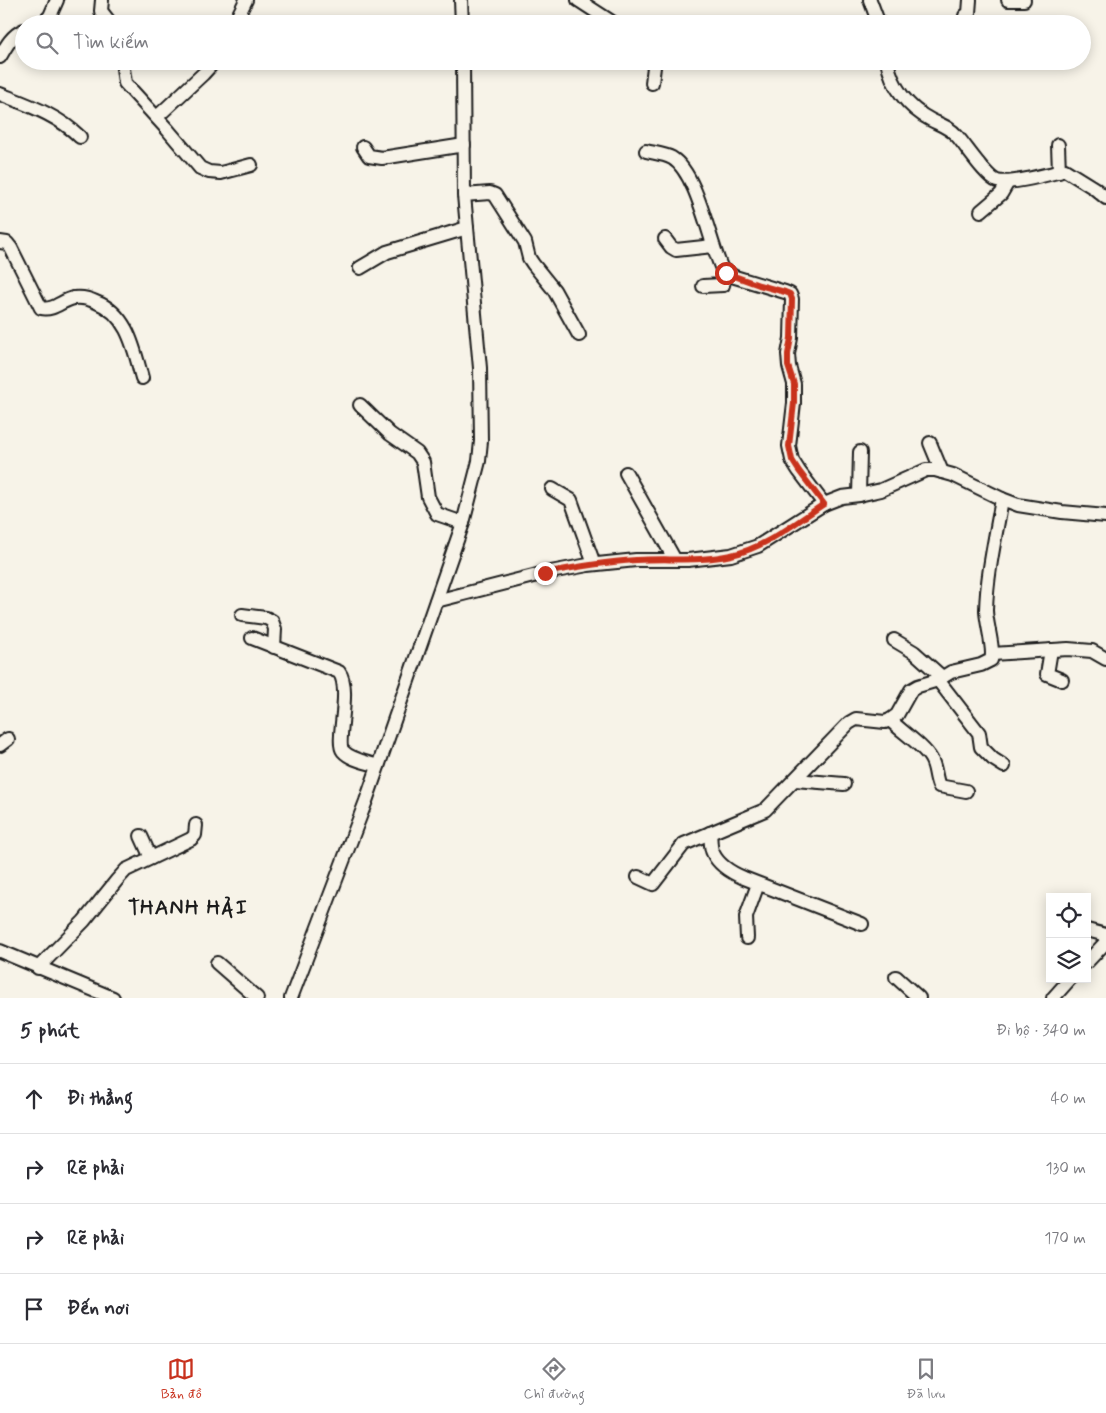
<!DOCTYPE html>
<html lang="vi">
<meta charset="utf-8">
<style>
body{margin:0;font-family:Mynerve,sans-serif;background:#f7f7f7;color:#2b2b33}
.controls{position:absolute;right:15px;bottom:15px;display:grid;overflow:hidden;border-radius:0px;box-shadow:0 2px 12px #0003}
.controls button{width:45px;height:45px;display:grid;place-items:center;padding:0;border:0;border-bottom:1px solid #e1e1e2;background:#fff;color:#2b2b33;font:25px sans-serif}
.stop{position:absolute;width:15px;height:15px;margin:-11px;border:4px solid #c8321e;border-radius:50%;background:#fff}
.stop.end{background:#c8321e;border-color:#fff;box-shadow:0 1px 5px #0008}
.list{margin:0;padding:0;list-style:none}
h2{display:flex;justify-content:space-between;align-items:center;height:65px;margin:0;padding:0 20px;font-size:21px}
h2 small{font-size:16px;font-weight:400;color:#7c7c81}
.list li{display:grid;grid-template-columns:32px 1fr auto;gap:15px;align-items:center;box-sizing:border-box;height:70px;padding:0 20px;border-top:1px solid #e1e1e2}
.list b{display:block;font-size:19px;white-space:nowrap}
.list em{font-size:16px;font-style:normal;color:#7c7c81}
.icon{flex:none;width:28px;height:28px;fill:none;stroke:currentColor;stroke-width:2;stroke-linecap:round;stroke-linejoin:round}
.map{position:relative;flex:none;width:1106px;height:998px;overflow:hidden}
.search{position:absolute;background:#fff;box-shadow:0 2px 12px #0003;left:15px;right:15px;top:15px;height:55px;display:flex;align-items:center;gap:12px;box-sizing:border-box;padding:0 18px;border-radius:28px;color:#7c7c81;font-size:19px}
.sheet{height:345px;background:#fff}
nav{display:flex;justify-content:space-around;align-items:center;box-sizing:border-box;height:70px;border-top:1px solid #e1e1e2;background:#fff;font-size:14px;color:#7c7c81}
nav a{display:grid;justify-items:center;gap:2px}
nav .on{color:#c8321e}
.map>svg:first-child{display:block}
</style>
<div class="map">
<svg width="1106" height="998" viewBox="0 0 1106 998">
<rect width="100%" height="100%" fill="#f7f3e8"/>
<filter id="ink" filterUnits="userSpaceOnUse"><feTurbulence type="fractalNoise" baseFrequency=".02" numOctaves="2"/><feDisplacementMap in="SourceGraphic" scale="10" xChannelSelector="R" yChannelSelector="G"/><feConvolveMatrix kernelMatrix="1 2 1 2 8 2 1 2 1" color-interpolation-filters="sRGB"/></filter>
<g filter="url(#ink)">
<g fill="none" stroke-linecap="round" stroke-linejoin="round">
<defs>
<g id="minor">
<polyline points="102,0 101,11 111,24"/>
<polyline points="461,0 462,24"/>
<polyline points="578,0 615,24"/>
<polyline points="870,0 879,24"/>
<polyline points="1008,0 1024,0"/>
<polyline points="965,16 969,13 970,0"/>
<polyline points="42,24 50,16 57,0"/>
<polyline points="234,24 246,0"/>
<path d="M 0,57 C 6,46 12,35 24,30"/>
<polyline points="122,61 125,83 167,129 200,168 209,172 221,173 251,165"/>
<path d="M 887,61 C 892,87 908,108 931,120 C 941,125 949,127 957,136 C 966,146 986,177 997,181 C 1011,185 1049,174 1065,170 L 1094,188 L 1106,198"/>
<polyline points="652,83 654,67 652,61"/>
<path d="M 0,94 C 28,105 58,115 80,137"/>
<polyline points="157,117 203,74 215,61"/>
<polyline points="1058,145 1059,172"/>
<polyline points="363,147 369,156 382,158 464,145"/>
<path d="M 646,151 C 654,153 665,154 672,158 C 698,174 709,242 722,269 L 735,277 L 785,292 L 790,294 L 792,299 L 791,338 L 788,354 L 789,366 L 794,384 L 794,403 L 789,446 L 792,460 L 799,471 L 824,504"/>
<polyline points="464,195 490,193 495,195 525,242 529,258 533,264 554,290 579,335"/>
<polyline points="981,211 1001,194 1008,182"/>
<polyline points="665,239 671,247 676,250 713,246"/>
<path d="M 0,242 L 7,243 L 11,248 L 41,308 C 54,311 62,300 74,298 C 81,297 90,299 96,302 C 128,314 134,349 142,378"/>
<polyline points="360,268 387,252 467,228"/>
<polyline points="703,286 723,285 726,273"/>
<polyline points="360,405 390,434 417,453 423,462 428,497 437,514 463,523"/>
<polyline points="930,443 942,472"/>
<polyline points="626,473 675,560"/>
<polyline points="552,489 571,500 594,564"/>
<polyline points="859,495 860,452"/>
<polyline points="436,601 545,573 588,565 636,560 688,560 731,555 758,546 824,504 842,497 859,495 881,490 926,470 935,470 953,475 1002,499 1018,505 1062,512 1106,516"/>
<polyline points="242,615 266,618 272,621 275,629 274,647"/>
<path d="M 252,638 L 339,672 C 352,689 335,742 343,751 C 351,760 367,762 378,766"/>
<polyline points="894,640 914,652 942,677"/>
<polyline points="1051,650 1047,674 1062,680"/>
<polyline points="992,654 1068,649 1092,651 1106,659"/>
<polyline points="938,680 979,733 981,747 993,759 1004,766"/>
<path d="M 890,720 C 902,732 924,746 931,759 C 936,767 935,777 939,786 L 966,791"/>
<polyline points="0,745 8,739"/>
<polyline points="795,780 844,784"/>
<path d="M 710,833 C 711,839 710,848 713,853 C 719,866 732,873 744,878 L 862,924"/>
<polyline points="141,836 151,858"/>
<path d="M 638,877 L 653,884 L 684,844 L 765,810 L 849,723 L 856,719 L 885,722 L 890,720 L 897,715 L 911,690 L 918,686 L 938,680 L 951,672 L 981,665 L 991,660 C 995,650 986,623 986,610 C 987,573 996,535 1002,499"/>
<polyline points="1087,930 1106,935"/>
<polyline points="747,938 746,917 758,884"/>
<polyline points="0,951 113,998"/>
<polyline points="1087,962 1106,942"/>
<polyline points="217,963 257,998"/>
<polyline points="38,968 84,921 117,880 126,870 191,839 195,835 196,825"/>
<polyline points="896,977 919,998"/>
<polyline points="291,998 366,801 463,523 479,461 481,441 480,368 464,195 463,61"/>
<polyline points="1053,998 1070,979"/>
</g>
</defs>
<use href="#minor" stroke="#1c1c1c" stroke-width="16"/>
<use href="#minor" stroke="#f7f3e8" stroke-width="12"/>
</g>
</g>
<g fill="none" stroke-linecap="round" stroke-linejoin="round" filter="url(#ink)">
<path stroke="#c8321e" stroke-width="6" d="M 545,573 C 575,567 605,562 636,560 C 667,558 700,562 731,555 C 765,548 795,523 824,504 L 799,471 L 792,460 L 789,446 L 794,403 L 794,384 L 788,366 L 788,354 L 791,338 L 792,299 L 790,294 L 785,292 L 759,285 L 726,273"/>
</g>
<g text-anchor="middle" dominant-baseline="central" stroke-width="4" stroke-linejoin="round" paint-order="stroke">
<g font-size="21" font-weight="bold" letter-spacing="1" fill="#1c1c1c" stroke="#f7f3e8">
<text x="188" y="908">THANH HẢI</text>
</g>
</g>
</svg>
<div class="controls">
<button><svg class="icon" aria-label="locate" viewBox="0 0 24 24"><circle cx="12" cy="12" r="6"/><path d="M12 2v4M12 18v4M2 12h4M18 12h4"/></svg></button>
<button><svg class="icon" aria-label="layers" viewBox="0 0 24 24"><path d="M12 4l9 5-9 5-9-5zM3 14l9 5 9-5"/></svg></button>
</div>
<div class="stop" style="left:726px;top:273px"></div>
<div class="stop end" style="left:545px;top:573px"></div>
<div class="search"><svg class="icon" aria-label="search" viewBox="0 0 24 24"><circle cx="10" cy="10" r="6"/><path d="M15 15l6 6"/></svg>Tìm kiếm</div>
</div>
<section class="sheet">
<h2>5 phút<small>Đi bộ · 340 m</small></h2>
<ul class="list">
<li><svg class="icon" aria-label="ahead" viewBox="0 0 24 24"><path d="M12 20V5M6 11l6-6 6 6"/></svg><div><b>Đi thẳng</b></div><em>40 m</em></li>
<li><svg class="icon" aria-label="right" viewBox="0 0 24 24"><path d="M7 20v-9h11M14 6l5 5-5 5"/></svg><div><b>Rẽ phải</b></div><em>130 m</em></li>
<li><svg class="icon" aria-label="right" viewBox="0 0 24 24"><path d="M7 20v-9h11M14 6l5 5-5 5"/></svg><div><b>Rẽ phải</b></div><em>170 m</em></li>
<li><svg class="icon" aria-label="arrive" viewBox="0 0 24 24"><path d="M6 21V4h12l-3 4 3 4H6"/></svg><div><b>Đến nơi</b></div></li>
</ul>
</section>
<nav>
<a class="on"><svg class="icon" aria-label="map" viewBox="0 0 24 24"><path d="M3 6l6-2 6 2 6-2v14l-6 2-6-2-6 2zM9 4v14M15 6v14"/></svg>Bản đồ</a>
<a><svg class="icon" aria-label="directions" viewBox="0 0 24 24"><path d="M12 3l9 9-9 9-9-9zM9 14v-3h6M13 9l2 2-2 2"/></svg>Chỉ đường</a>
<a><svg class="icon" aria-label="saved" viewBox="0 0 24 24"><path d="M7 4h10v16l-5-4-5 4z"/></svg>Đã lưu</a>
</nav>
